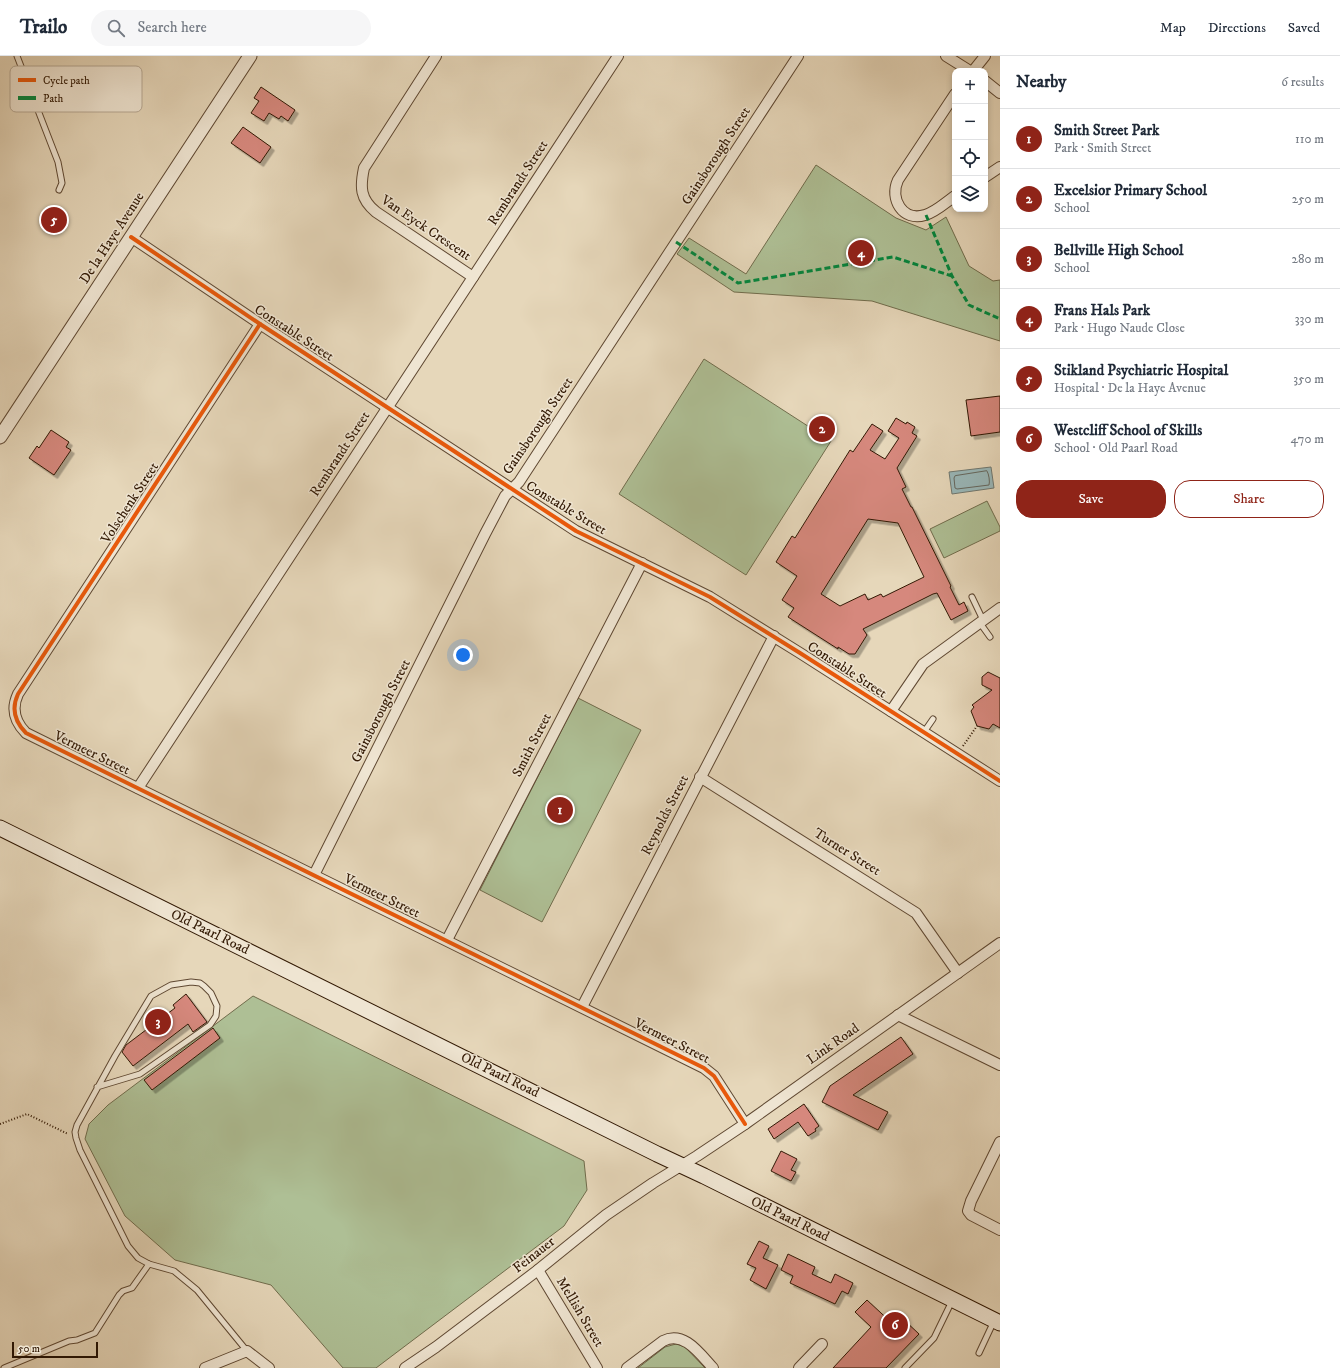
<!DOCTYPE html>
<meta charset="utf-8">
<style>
body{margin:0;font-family:"IM FELL DW Pica",serif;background:#f6f6f7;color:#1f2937}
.controls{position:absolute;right:12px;top:12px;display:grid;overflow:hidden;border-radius:8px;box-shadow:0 2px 6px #0003}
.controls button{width:36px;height:36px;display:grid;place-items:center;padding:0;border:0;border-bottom:1px solid #e0e1e3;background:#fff;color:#1f2937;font:20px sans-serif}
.scale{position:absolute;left:12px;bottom:10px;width:86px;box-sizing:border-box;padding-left:4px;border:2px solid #321904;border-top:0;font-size:11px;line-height:14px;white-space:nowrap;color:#321904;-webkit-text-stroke:3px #efe5d2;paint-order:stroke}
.you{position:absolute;left:463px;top:599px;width:14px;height:14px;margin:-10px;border:3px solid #fff;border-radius:50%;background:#1a73e8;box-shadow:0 0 0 6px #1a73e833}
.badge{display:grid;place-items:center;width:26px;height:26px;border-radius:50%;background:#8f2418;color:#fff;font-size:13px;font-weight:700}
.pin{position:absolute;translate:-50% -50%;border:2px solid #fff;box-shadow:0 1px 4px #0006}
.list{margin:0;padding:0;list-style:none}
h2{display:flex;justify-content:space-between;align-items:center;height:52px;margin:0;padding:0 16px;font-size:17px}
h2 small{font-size:13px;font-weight:400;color:#747a83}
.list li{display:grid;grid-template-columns:26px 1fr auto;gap:12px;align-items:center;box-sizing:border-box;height:60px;padding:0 16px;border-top:1px solid #e0e1e3}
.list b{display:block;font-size:15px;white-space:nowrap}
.list p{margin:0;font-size:13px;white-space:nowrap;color:#747a83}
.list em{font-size:13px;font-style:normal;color:#747a83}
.actions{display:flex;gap:8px;padding:12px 16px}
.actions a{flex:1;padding:9px 0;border:1px solid #8f2418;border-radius:16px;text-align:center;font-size:14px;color:#8f2418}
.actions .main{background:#8f2418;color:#fff}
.icon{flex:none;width:22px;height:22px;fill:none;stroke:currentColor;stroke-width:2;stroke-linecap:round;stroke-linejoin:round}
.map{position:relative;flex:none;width:1000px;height:1312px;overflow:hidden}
header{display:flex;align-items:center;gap:24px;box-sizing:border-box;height:56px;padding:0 20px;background:#fff;border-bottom:1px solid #e0e1e3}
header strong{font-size:19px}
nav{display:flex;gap:22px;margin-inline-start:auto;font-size:14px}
.search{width:280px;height:36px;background:#f6f6f7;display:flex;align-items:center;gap:10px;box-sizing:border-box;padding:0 14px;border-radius:22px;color:#747a83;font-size:15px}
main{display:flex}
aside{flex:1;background:#fff}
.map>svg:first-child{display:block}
</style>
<header>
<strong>Trailo</strong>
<div class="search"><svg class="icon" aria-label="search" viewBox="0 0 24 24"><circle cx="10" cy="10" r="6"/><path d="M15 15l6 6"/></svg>Search here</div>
<nav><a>Map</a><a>Directions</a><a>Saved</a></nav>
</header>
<main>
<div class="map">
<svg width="1000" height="1312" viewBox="0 0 1000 1312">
<defs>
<filter id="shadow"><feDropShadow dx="3.5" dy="3.5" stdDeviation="0" flood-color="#0004"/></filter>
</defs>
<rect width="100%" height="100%" fill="#e6d7ba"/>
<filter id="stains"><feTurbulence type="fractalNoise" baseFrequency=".005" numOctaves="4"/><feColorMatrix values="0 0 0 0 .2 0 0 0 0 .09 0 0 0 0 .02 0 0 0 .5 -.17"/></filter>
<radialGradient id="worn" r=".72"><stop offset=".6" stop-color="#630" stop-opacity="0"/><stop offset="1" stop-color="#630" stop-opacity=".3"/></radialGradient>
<g fill="#aebf95" stroke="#706c4c">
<polygon points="816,109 896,162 926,174 946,161 969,210 993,225 1000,224 1000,285 872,245 734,236 677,198 689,182 746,218"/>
<polygon points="704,303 831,385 746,519 619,438"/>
<polygon points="987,445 1000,471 1000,475 944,502 930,473"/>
<polygon points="578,642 641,674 542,866 480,834"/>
<polygon points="253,940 584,1105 587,1134 564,1170 376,1312 343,1312 271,1229 175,1204 125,1160 85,1083 89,1068 108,1049"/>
<polygon points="676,1288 685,1291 705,1312 638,1312 665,1291"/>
</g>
<polygon fill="#99b7b8" stroke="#707870" points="991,411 994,432 952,438 949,416"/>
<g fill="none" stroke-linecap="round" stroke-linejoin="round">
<path stroke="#66685e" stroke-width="1" d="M 987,415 C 989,418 990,426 989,429 L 957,433 L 955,432 L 954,422 L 955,420 Z"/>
</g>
<g fill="#d6887d" stroke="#321904" fill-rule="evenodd" filter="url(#shadow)">
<polygon points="261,31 295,54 288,65 281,60 279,63 269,57 264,65 251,57 259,45 254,42"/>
<polygon points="243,71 271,91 260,107 231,87"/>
<polygon points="1000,340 1000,376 971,380 966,344"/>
<path d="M 896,362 L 906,368 L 907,366 L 915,371 L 912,377 L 917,380 L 897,412 L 906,431 L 902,433 L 911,451 L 912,451 L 951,530 L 950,531 L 959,549 L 964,546 L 968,555 L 951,564 L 937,537 L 933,538 L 863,573 L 867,579 L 855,598 L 849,598 L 838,591 L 838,593 L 788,561 L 794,552 L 782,544 L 797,520 L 776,506 L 792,480 L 795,482 L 850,394 L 853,396 L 872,368 L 883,375 L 870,394 L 885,403 L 899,382 L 888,375 ZM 868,463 L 898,467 L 924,521 L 883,541 L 881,538 L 868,544 L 865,538 L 840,550 L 821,538 Z"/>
<polygon points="51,374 69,386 66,391 71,394 54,419 29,402 37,390 39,392"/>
<polygon points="988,616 1000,622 1000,672 993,668 989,673 977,670 971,655 974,651 972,649 992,634 982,629 982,621"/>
<polygon points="186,938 207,966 193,976 188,968 133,1010 122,996 126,989 175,952 173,949"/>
<polygon points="213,972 220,982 152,1034 144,1024"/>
<polygon points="901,981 913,998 853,1039 888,1056 878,1074 822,1046 830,1030"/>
<polygon points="804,1048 819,1070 815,1073 816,1075 808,1080 798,1066 774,1083 768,1073"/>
<polygon points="781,1095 797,1103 791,1114 796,1116 791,1125 771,1115"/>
<polygon points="759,1185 769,1190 763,1202 778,1209 766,1233 750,1224 756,1212 747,1208"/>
<polygon points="788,1198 815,1211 812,1218 831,1227 835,1218 853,1227 848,1238 842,1235 835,1248 790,1227 793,1220 781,1214"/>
<polygon points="867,1244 896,1271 903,1263 919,1278 886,1312 833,1312 871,1271 855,1256"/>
</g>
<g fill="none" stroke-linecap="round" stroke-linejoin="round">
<defs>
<g id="service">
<polyline points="17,0 58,106 62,127 59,134"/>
<polyline points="972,541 983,564"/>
<polyline points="980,567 990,581"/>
<polyline points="924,676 933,663"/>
<polyline points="97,1031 140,1018 210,969 216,960 217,950 211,937 204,930 200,927 191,926 171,929 151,940 115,1000 77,1069 75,1076 76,1082 80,1094 128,1190 138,1202 149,1208 174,1215 197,1234 247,1295"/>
<polyline points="979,1297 994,1265"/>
<polyline points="4,1312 69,1285 77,1284 95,1277 119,1239 123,1235 132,1232 149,1208"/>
<polyline points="905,1312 934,1282 952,1245"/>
</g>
<g id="minor">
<path d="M 436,0 L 364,112 C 360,131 360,143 376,156 L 473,221"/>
<polyline points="946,0 970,15"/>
<polyline points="973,15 985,0"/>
<polyline points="985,25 1000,37"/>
<path d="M 955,38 L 898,124 C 889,143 903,166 925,159 C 936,156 946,146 955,140"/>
<polyline points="985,121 1000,111"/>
<polyline points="131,181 260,268 576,475 710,541 800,597 1000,725"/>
<path d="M 260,268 L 18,638 C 11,653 15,666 26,677 L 704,1012 L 714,1020 L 745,1068"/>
<polyline points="891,655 923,608 1000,552"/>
<polyline points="700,721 916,857 958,917"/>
<polyline points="138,732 618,0"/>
<polyline points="314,819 485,478 505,440 519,426 798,0"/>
<polyline points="447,884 642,507"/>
<polyline points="582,951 774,580"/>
<polyline points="898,959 1000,1009"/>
<polyline points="1000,1086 971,1145 968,1155 971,1159 1000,1174"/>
<polyline points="538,1214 597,1312"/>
<polyline points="205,1312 247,1295 269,1312"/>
<polyline points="405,1312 436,1291 538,1214 606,1159 653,1127 697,1100 745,1068 1000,887"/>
<path d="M 627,1312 L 663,1285 C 684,1274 700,1298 713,1312"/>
<polyline points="799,1312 822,1288"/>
</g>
<polyline id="tertiary" points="0,381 250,0"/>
<polyline id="secondary" points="0,772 657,1098 704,1120 1000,1267"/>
</defs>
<use href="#service" stroke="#5f4832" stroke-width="7"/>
<use href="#minor" stroke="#5f4832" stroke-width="12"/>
<use href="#tertiary" stroke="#5f4832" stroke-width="15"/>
<use href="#secondary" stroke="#321904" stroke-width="17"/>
<g stroke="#321904" stroke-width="2" stroke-dasharray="1 2" stroke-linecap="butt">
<polyline points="963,690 977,670"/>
<polyline points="0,1068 27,1058 68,1078"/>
</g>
<use href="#service" stroke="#efe5d2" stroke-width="5"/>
<use href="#minor" stroke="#efe5d2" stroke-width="10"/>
<use href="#tertiary" stroke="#efe5d2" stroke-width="13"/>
<use href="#secondary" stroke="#efe5d2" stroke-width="15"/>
<g stroke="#00873e" stroke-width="3" stroke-dasharray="6 3" stroke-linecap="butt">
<polyline points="926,159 952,220 969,249 1000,263"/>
<polyline points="676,186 738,227 893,201 952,220"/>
</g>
<defs>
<g id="cycleway">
<polyline points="131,181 260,268 576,475 710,541 800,597 1000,725"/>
<path d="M 260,268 L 18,638 C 11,653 15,666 26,677 L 704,1012 L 714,1020 L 745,1068"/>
</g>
</defs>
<use href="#cycleway" stroke="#efe5d2" stroke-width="6"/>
<use href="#cycleway" stroke="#e8590c" stroke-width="4"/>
</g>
<g text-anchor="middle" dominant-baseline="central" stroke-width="3" stroke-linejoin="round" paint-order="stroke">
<g font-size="14" fill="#321904" stroke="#efe5d2">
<text transform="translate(716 100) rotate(-57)">Gainsborough Street</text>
<text transform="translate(518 127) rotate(-57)">Rembrandt Street</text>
<text transform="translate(426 172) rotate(34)">Van Eyck Crescent</text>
<text transform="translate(112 182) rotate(-57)">De la Haye Avenue</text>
<text transform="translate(294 277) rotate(33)">Constable Street</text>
<text transform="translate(538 370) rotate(-56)">Gainsborough Street</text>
<text transform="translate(340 398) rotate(-57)">Rembrandt Street</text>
<text transform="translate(130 447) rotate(-57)">Volschenk Street</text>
<text transform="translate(566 452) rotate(31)">Constable Street</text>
<text transform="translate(847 614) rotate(33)">Constable Street</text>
<text transform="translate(381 655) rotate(-63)">Gainsborough Street</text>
<text transform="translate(532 689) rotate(-63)">Smith Street</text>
<text transform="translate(92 697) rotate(26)">Vermeer Street</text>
<text transform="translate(665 759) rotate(-63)">Reynolds Street</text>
<text transform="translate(847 796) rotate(32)">Turner Street</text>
<text transform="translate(382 840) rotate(26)">Vermeer Street</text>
<text transform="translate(210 876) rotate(26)">Old Paarl Road</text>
<text transform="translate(672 985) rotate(27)">Vermeer Street</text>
<text transform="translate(833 988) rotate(-35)">Link Road</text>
<text transform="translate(500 1019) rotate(26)">Old Paarl Road</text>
<text transform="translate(790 1163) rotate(26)">Old Paarl Road</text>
<text transform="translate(534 1199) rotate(-38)">Feinauer</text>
<text transform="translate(580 1256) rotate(59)">Mellish Street</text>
</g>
</g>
<rect x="10" y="10" width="132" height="46" rx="6" fill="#efe5d2" stroke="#b6a894" stroke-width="1"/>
<rect x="18" y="22" width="18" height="4" fill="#e8590c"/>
<rect x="18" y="40" width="18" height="4" fill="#00873e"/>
<g font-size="11" fill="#321904">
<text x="43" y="28">Cycle path</text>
<text x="43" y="46">Path</text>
</g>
<rect width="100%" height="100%" filter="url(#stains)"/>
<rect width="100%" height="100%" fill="url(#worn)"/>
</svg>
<div class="controls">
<button>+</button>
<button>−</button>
<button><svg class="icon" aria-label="locate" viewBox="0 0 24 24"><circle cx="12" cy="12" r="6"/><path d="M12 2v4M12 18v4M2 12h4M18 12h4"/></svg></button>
<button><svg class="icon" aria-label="layers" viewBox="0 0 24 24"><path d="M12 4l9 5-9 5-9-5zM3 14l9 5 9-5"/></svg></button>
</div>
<div class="scale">50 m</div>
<div class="you"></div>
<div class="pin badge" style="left:560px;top:754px">1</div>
<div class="pin badge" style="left:822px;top:373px">2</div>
<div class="pin badge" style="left:158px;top:966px">3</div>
<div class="pin badge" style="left:861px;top:197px">4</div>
<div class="pin badge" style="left:54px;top:164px">5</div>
<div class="pin badge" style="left:895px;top:1269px">6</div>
</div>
<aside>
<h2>Nearby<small>6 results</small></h2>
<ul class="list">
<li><span class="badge">1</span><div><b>Smith Street Park</b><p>Park · Smith Street</p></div><em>110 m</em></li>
<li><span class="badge">2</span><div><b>Excelsior Primary School</b><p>School</p></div><em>250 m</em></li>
<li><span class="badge">3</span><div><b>Bellville High School</b><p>School</p></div><em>280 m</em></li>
<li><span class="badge">4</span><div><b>Frans Hals Park</b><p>Park · Hugo Naude Close</p></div><em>330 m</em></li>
<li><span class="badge">5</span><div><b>Stikland Psychiatric Hospital</b><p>Hospital · De la Haye Avenue</p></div><em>350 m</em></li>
<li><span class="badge">6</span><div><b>Westcliff School of Skills</b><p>School · Old Paarl Road</p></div><em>470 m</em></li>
</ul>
<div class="actions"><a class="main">Save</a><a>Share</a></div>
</aside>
</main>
